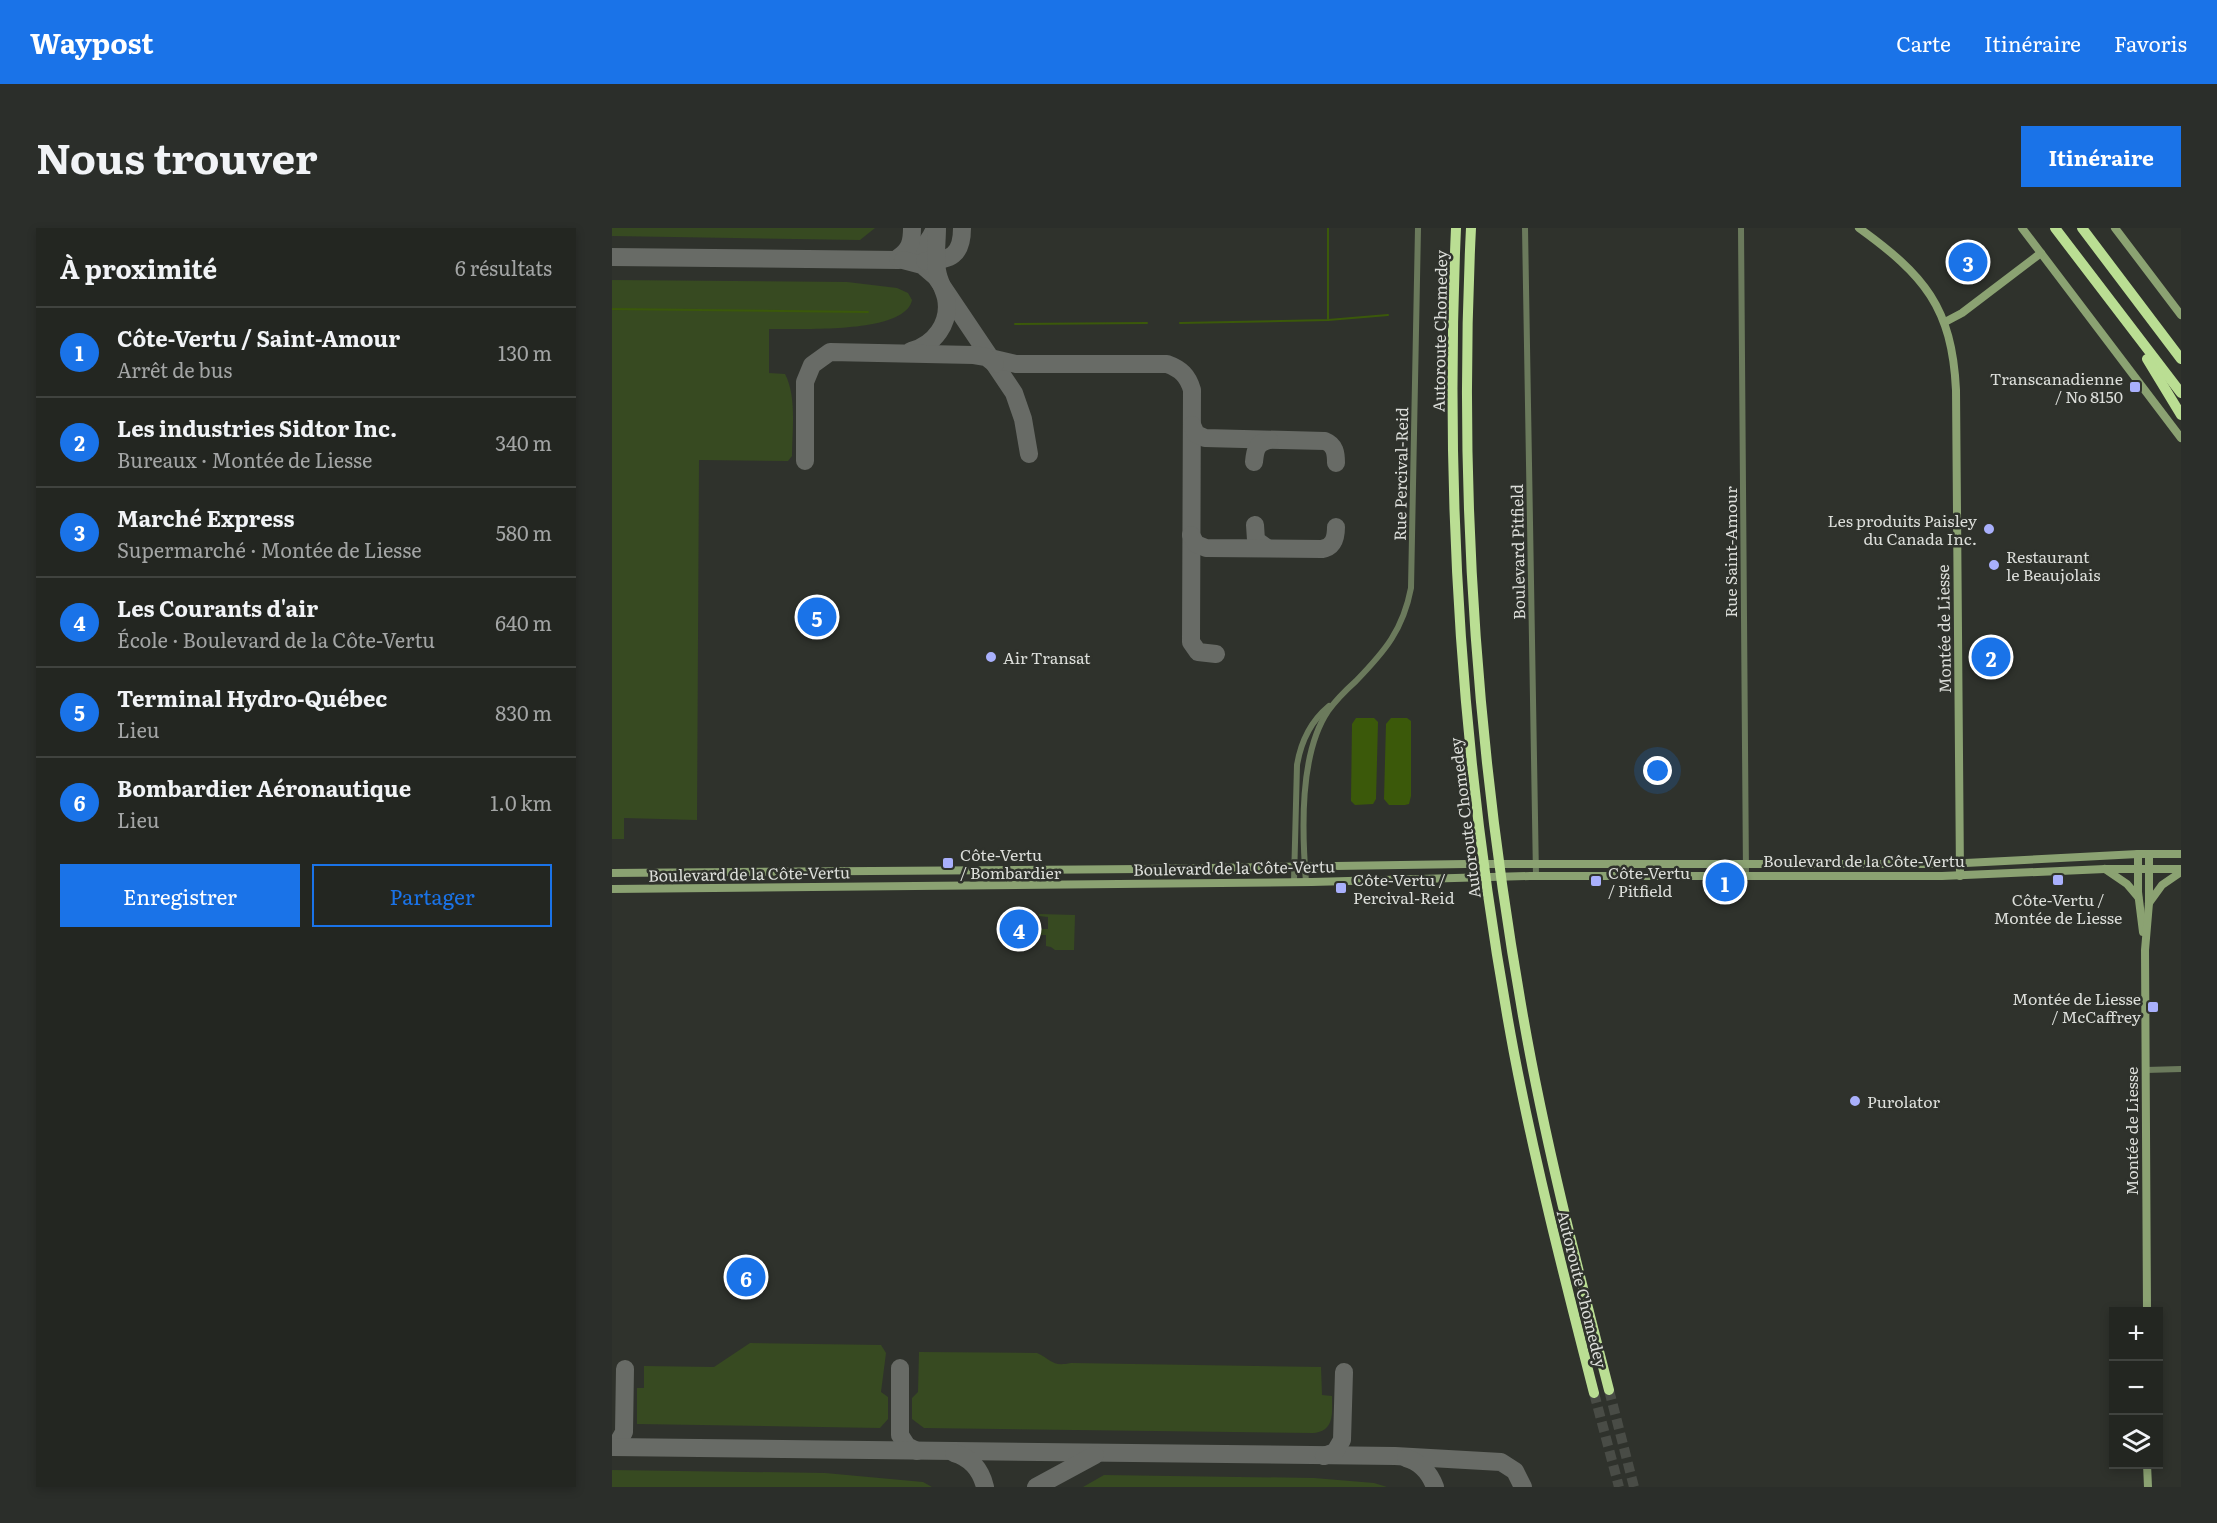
<!DOCTYPE html>
<html lang="fr">
<meta charset="utf-8">
<style>
body{margin:0;font-family:Literata,serif;background:#2b2e2a;color:#f1f3f6}
.controls{position:absolute;right:18px;bottom:18px;display:grid;overflow:hidden;border-radius:0px;box-shadow:0 3px 9px #0003}
.controls button{width:54px;height:54px;display:grid;place-items:center;padding:0;border:0;border-bottom:2px solid #40433f;background:#232621;color:#f1f3f6;font:30px sans-serif}
.you{position:absolute;left:1046px;top:543px;width:21px;height:21px;margin:-15px;border:4px solid #fff;border-radius:50%;background:#1a73e8;box-shadow:0 0 0 9px #1a73e833}
.badge{display:grid;place-items:center;width:39px;height:39px;border-radius:50%;background:#1a73e8;color:#fff;font-size:20px;font-weight:700}
.pin{position:absolute;translate:-50% -50%;border:3px solid #fff;box-shadow:0 2px 6px #0006}
.list{margin:0;padding:0;list-style:none}
h2{display:flex;justify-content:space-between;align-items:center;height:78px;margin:0;padding:0 24px;font-size:26px}
h2 small{font-size:20px;font-weight:400;color:#a3a5a5}
.list li{display:grid;grid-template-columns:39px 1fr auto;gap:18px;align-items:center;box-sizing:border-box;height:90px;padding:0 24px;border-top:2px solid #40433f}
.list b{display:block;font-size:22px;white-space:nowrap}
.list p{margin:0;font-size:20px;white-space:nowrap;color:#a3a5a5}
.list em{font-size:20px;font-style:normal;color:#a3a5a5}
.actions{display:flex;gap:12px;padding:18px 24px}
.actions a{flex:1;padding:14px 0;border:2px solid #1a73e8;border-radius:0px;text-align:center;font-size:21px;color:#1a73e8}
.actions .main{background:#1a73e8;color:#fff}
.icon{flex:none;width:33px;height:33px;fill:none;stroke:currentColor;stroke-width:2;stroke-linecap:round;stroke-linejoin:round}
.map{position:relative;flex:none;width:1569px;height:1259px;overflow:hidden;border-radius:0px}
header{display:flex;align-items:center;gap:36px;box-sizing:border-box;height:84px;padding:0 30px;background:#1a73e8;color:#fff}
header strong{font-size:28px}
nav{display:flex;gap:33px;margin-inline-start:auto;font-size:21px}
.intro{display:flex;align-items:center;justify-content:space-between;box-sizing:border-box;height:144px;padding:0 36px}
h1{margin:0;font-size:42px}
.button{padding:15px 27px;border-radius:0px;background:#1a73e8;color:#fff;font-size:21px;font-weight:700}
main{display:flex;gap:36px;padding:0 36px}
aside{flex:1;background:#232621;border-radius:0px;box-shadow:0 3px 9px #0003}
.map>svg:first-child{display:block}
</style>
<header>
<strong>Waypost</strong>
<nav><a>Carte</a><a>Itinéraire</a><a>Favoris</a></nav>
</header>
<div class="intro"><h1>Nous trouver</h1><a class="button">Itinéraire</a></div>
<main>
<aside>
<h2>À proximité<small>6 résultats</small></h2>
<ul class="list">
<li><span class="badge">1</span><div><b>Côte-Vertu / Saint-Amour</b><p>Arrêt de bus</p></div><em>130 m</em></li>
<li><span class="badge">2</span><div><b>Les industries Sidtor Inc.</b><p>Bureaux · Montée de Liesse</p></div><em>340 m</em></li>
<li><span class="badge">3</span><div><b>Marché Express</b><p>Supermarché · Montée de Liesse</p></div><em>580 m</em></li>
<li><span class="badge">4</span><div><b>Les Courants d'air</b><p>École · Boulevard de la Côte-Vertu</p></div><em>640 m</em></li>
<li><span class="badge">5</span><div><b>Terminal Hydro-Québec</b><p>Lieu</p></div><em>830 m</em></li>
<li><span class="badge">6</span><div><b>Bombardier Aéronautique</b><p>Lieu</p></div><em>1.0 km</em></li>
</ul>
<div class="actions"><a class="main">Enregistrer</a><a>Partager</a></div>
</aside>
<div class="map">
<svg width="1569" height="1259" viewBox="0 0 1569 1259">
<rect width="100%" height="100%" fill="#2f322c"/>
<g fill="#374a21">
<polygon points="0,0 263,0 248,12 0,8"/>
<path d="M 0,52 L 235,54 L 285,60 L 296,65 L 300,72 C 293,107 185,100 157,101 L 157,145 L 173,146 C 185,169 180,203 180,228 L 176,233 L 87,232 L 85,592 L 12,590 L 12,611 L 0,611 Z"/>
<polygon points="427,686 463,687 462,722 443,722 439,719 434,718 434,707 421,707 421,701 436,701 436,689 427,688"/>
<polygon points="138,1115 269,1117 274,1125 269,1164 276,1169 276,1191 268,1200 25,1196 25,1160 32,1160 32,1138 102,1139"/>
<path d="M 307,1124 L 425,1125 C 440,1132 440,1139 459,1135 L 709,1139 L 710,1167 L 720,1168 C 720,1185 723,1203 701,1205 L 312,1200 L 300,1191 L 300,1170 L 306,1164 Z"/>
<polygon points="0,1242 213,1245 311,1254 320,1259 0,1259"/>
<polygon points="492,1247 702,1250 762,1255 775,1259 471,1259"/>
</g>
<g fill="#3b590a">
<polygon points="744,490 762,490 766,494 764,571 761,576 743,577 739,573 740,496"/>
<polygon points="779,490 795,490 799,493 799,568 797,576 793,577 777,577 772,571 774,496"/>
</g>
<g fill="none" stroke-linecap="round" stroke-linejoin="round">
<g stroke="#3b590a" stroke-width="2">
<polyline points="716,0 716,92"/>
<polyline points="0,81 256,84"/>
<polyline points="568,95 716,92 776,87"/>
<polyline points="403,96 535,95"/>
</g>
<g stroke="#686b66" stroke-width="18">
<path d="M 0,29 L 286,32 C 304,27 316,18 323,0"/>
<path d="M 286,30 C 298,22 300,14 300,0"/>
<polyline points="291,32 310,37 324,49 402,165 411,191 417,226"/>
<path d="M 313,33 C 339,33 350,27 350,0"/>
<path d="M 299,123 C 322,117 339,95 334,70 C 332,62 328,55 326,47 C 322,33 325,15 325,0"/>
<path d="M 374,129 L 404,136 L 555,136 C 569,141 576,148 580,162 L 579,414 L 586,424 L 604,426"/>
<path d="M 580,197 L 584,206 L 593,210 L 713,213 C 723,217 724,225 724,235"/>
<polyline points="193,233 193,154 200,137 218,124 362,127 374,129 383,136"/>
<path d="M 642,234 C 643,223 644,215 657,212"/>
<polyline points="643,297 644,312 655,320"/>
<path d="M 579,307 L 584,316 L 594,320 L 710,321 C 722,319 724,309 724,299"/>
<polyline points="288,1140 288,1207 295,1218 305,1223"/>
<polyline points="0,1217 7,1213 12,1204 13,1141"/>
<polyline points="0,1219 783,1228 889,1234 903,1243 911,1259"/>
<path d="M 342,1225 C 359,1230 369,1242 373,1259"/>
<polyline points="712,1228 723,1224 730,1212 732,1144"/>
<path d="M 794,1230 C 808,1234 818,1245 823,1259"/>
<polyline points="424,1259 483,1227"/>
</g>
<g stroke="#494c46" stroke-width="10" stroke-dasharray="10 5" stroke-linecap="butt">
<polyline points="997,1162 1022,1259"/>
<polyline points="982,1165 1007,1259"/>
</g>
<g stroke="#6b7a5c" stroke-width="6">
<polyline points="913,0 924,648"/>
<polyline points="1129,0 1134,647"/>
<path d="M 682,653 L 685,537 C 689,513 699,493 717,478"/>
<path d="M 694,654 C 690,604 687,526 716,483 C 724,472 734,462 744,453 C 773,423 791,402 799,360 L 806,0"/>
<polyline points="1534,842 1569,841"/>
</g>
<g stroke="#8ba272" stroke-width="8">
<path d="M 1247,0 C 1312,47 1340,79 1344,162 L 1348,648"/>
<polyline points="1410,0 1569,210"/>
<polyline points="1503,0 1569,87"/>
<polyline points="1333,94 1350,85 1429,25"/>
<polyline points="1526,626 1526,664 1531,704"/>
<polyline points="1493,641 1515,656 1526,669"/>
<polyline points="0,645 530,641 854,636 1334,636 1526,626 1569,626"/>
<polyline points="0,661 700,654 918,648 1330,648 1493,641 1569,641"/>
<polyline points="1537,675 1550,657 1569,644"/>
<polyline points="1535,1084 1533,722 1537,675 1537,626"/>
<polyline points="1535,1236 1536,1259"/>
</g>
<g stroke="#bade93" stroke-width="10">
<path d="M 844,0 C 832,276 851,553 902,825 C 924,940 953,1052 982,1165"/>
<path d="M 859,0 C 846,263 865,528 911,788 C 933,914 965,1038 997,1162"/>
<polyline points="1443,0 1569,165"/>
<polyline points="1470,0 1569,131"/>
<polyline points="1535,131 1569,187"/>
</g>
</g>
<g fill="#a9b0fc" stroke="#2f322c" stroke-width="2">
<rect x="1517" y="153" width="12" height="12" rx="3"/>
<circle cx="1377" cy="301" r="6"/>
<circle cx="1382" cy="337" r="6"/>
<circle cx="379" cy="429" r="6"/>
<rect x="330" y="629" width="12" height="12" rx="3"/>
<rect x="1440" y="646" width="12" height="12" rx="3"/>
<rect x="978" y="647" width="12" height="12" rx="3"/>
<rect x="723" y="654" width="12" height="12" rx="3"/>
<rect x="1535" y="773" width="12" height="12" rx="3"/>
<circle cx="1243" cy="873" r="6"/>
</g>
<g text-anchor="middle" dominant-baseline="central" stroke-width="5" stroke-linejoin="round" paint-order="stroke">
<g font-size="16" fill="#dcdeda" stroke="#2f322c">
<text transform="translate(827 103) rotate(-89)">Autoroute Chomedey</text>
<text transform="translate(788 246) rotate(-89)">Rue Percival-Reid</text>
<text transform="translate(905 324) rotate(-91)">Boulevard Pitfield</text>
<text transform="translate(1118 324) rotate(-90)">Rue Saint-Amour</text>
<text transform="translate(1331 401) rotate(-91)">Montée de Liesse</text>
<text transform="translate(852 590) rotate(-97)">Autoroute Chomedey</text>
<text x="1252" y="632">Boulevard de la Côte-Vertu</text>
<text transform="translate(622 639) rotate(-1)">Boulevard de la Côte-Vertu</text>
<text transform="translate(137 645) rotate(-1)">Boulevard de la Côte-Vertu</text>
<text transform="translate(1519 903) rotate(-90)">Montée de Liesse</text>
<text transform="translate(971 1061) rotate(76)">Autoroute Chomedey</text>
</g>
<g font-size="16" fill="#dcdeda" stroke="#2f322c" text-anchor="start">
<text x="1511" y="150" text-anchor="end">Transcanadienne<tspan x="1511" dy="18">/ No 8150</tspan></text>
<text x="1365" y="292" text-anchor="end">Les produits Paisley<tspan x="1365" dy="18">du Canada Inc.</tspan></text>
<text x="1394" y="328">Restaurant<tspan x="1394" dy="18">le Beaujolais</tspan></text>
<text x="391" y="429">Air Transat</text>
<text x="348" y="626">Côte-Vertu<tspan x="348" dy="18">/ Bombardier</tspan></text>
<text x="996" y="644">Côte-Vertu<tspan x="996" dy="18">/ Pitfield</tspan></text>
<text x="741" y="651">Côte-Vertu /<tspan x="741" dy="18">Percival-Reid</tspan></text>
<text x="1446" y="671" text-anchor="middle">Côte-Vertu /<tspan x="1446" dy="18">Montée de Liesse</tspan></text>
<text x="1529" y="770" text-anchor="end">Montée de Liesse<tspan x="1529" dy="18">/ McCaffrey</tspan></text>
<text x="1255" y="873">Purolator</text>
</g>
</g>
</svg>
<div class="controls">
<button>+</button>
<button>−</button>
<button><svg class="icon" aria-label="layers" viewBox="0 0 24 24"><path d="M12 4l9 5-9 5-9-5zM3 14l9 5 9-5"/></svg></button>
</div>
<div class="you"></div>
<div class="pin badge" style="left:1113px;top:654px">1</div>
<div class="pin badge" style="left:1379px;top:429px">2</div>
<div class="pin badge" style="left:1356px;top:34px">3</div>
<div class="pin badge" style="left:407px;top:701px">4</div>
<div class="pin badge" style="left:205px;top:389px">5</div>
<div class="pin badge" style="left:134px;top:1049px">6</div>
</div>
</main>
